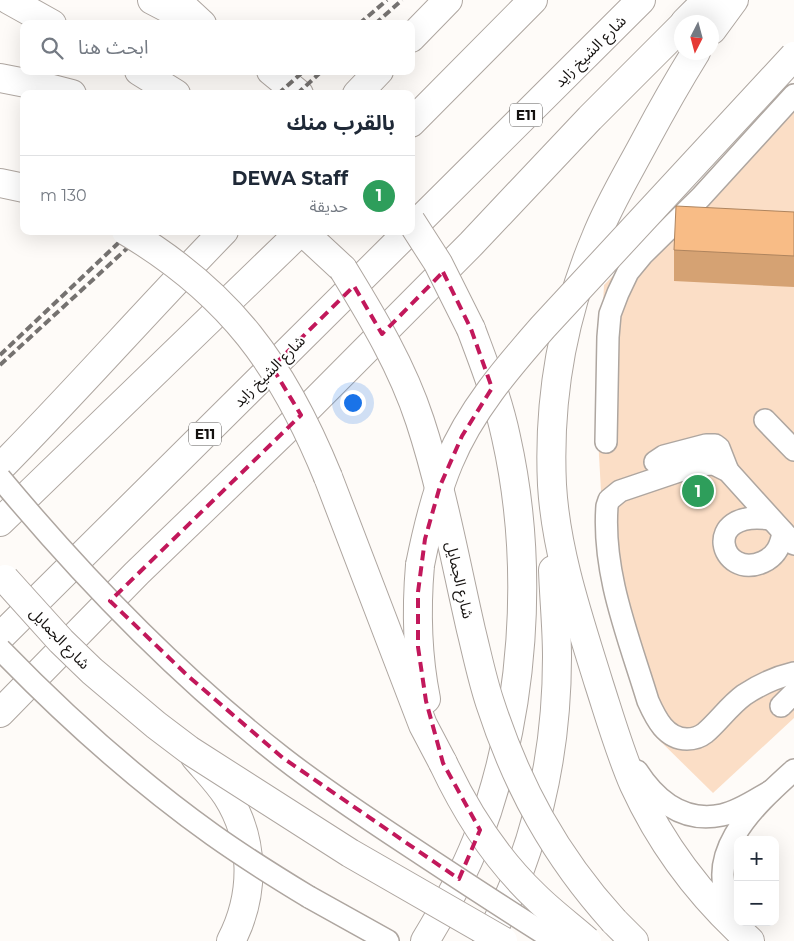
<!DOCTYPE html>
<html lang="ar">
<meta charset="utf-8">
<style>
body{margin:0;font-family:Montserrat,"Noto Sans Arabic",sans-serif;background:#f6f6f7;color:#1f2937;direction:rtl}
.controls{position:absolute;right:15px;bottom:15px;display:grid;overflow:hidden;border-radius:10px;box-shadow:0 5px 20px #0002}
.controls button{width:45px;height:45px;display:grid;place-items:center;padding:0;border:0;border-bottom:1px solid #e0e1e3;background:#fff;color:#1f2937;font:25px sans-serif}
.compass{position:absolute;left:674px;top:15px;width:45px;height:45px;border-radius:50%;background:#fff;box-shadow:0 5px 20px #0002;rotate:186deg}
.you{position:absolute;left:352px;top:402px;width:18px;height:18px;margin:-12px;border:4px solid #fff;border-radius:50%;background:#1a73e8;box-shadow:0 0 0 8px #1a73e833}
.badge{display:grid;place-items:center;width:32px;height:32px;border-radius:50%;background:#1a73e8;color:#fff;font-size:16px;font-weight:700}
.pin{position:absolute;translate:-50% -50%;border:2px solid #fff;box-shadow:0 1px 5px #0006}
.list{margin:0;padding:0;list-style:none}
h2{display:flex;justify-content:space-between;align-items:center;height:65px;margin:0;padding:0 20px;font-size:21px}
h2 small{font-size:16px;font-weight:400;color:#747a83}
.list li{display:grid;grid-template-columns:32px 1fr auto;gap:15px;align-items:center;box-sizing:border-box;height:80px;padding:0 20px;border-top:1px solid #e0e1e3}
.list b{display:block;font-size:19px;white-space:nowrap}
.list p{margin:0;font-size:16px;white-space:nowrap;color:#747a83}
.list em{font-size:16px;font-style:normal;color:#747a83}
.icon{flex:none;width:28px;height:28px;fill:none;stroke:currentColor;stroke-width:2;stroke-linecap:round;stroke-linejoin:round}
.map{position:relative;flex:none;width:794px;height:941px;overflow:hidden;direction:ltr}
.search{position:absolute;background:#fff;box-shadow:0 5px 20px #0002;left:20px;top:20px;width:395px;height:55px;display:flex;align-items:center;gap:12px;box-sizing:border-box;padding:0 18px;border-radius:10px;color:#747a83;font-size:19px}
.panel{position:absolute;background:#fff;box-shadow:0 5px 20px #0002;left:20px;top:90px;width:395px;height:145px;border-radius:10px;direction:rtl}
.map>svg:first-child{display:block}
</style>
<div class="map">
<svg width="794" height="941" viewBox="0 0 794 941">
<rect width="100%" height="100%" fill="#fefbf8"/>
<polygon fill="#fbdec6" points="794,91 794,718 713,793 653,734 605,562 597,420 604,285"/>
<g fill="none" stroke-linecap="round" stroke-linejoin="round">
<defs>
<g id="minor">
<polyline points="765,420 794,450"/>
<polyline points="606,442 608,337 610,314 618,293 628,272 642,255 701,197 794,95"/>
<polyline points="655,462 664,456 706,445 715,445 719,448 728,471"/>
<path d="M 770,519 C 700,509 720,581 763,562 C 776,556 781,546 783,532"/>
<path d="M 794,544 L 728,471 L 714,464 L 697,465 L 620,491 L 609,500 L 607,506 C 602,574 629,638 648,701 C 656,719 666,739 687,739 C 693,739 700,737 705,733 C 719,721 729,706 744,695 C 759,685 777,677 794,673"/>
<polyline points="781,706 794,693"/>
<path d="M 637,771 C 657,802 684,823 722,815 C 740,811 755,800 771,791"/>
<polyline points="309,897 388,941"/>
<path d="M 738,916 C 695,859 754,806 794,770"/>
</g>
<g id="major">
<polyline points="9,0 52,24"/>
<polyline points="152,0 198,24"/>
<polyline points="139,71 176,94"/>
<polyline points="271,71 299,94"/>
<polyline points="614,921 634,941"/>
<path d="M 425,941 C 445,908 463,875 477,840 C 525,715 535,567 506,437 C 498,399 484,364 471,329"/>
</g>
<g id="highway">
<polyline points="176,0 202,24"/>
<polyline points="685,22 707,0"/>
<polyline points="712,30 734,0"/>
<polyline points="411,38 448,0"/>
<path d="M 696,52 C 678,81 661,111 645,141 C 628,173 609,204 596,237 C 563,315 548,400 552,485 C 556,553 579,619 599,684 C 610,718 620,753 634,785 C 661,844 702,898 750,941"/>
<polyline points="0,78 41,86 72,94"/>
<polyline points="357,94 379,71"/>
<polyline points="411,123 533,0"/>
<polyline points="0,183 24,188"/>
<polyline points="411,229 641,0"/>
<polyline points="302,231 343,269"/>
<path d="M 0,468 C 76,391 148,309 224,231"/>
<polyline points="328,477 423,725 443,763"/>
<polyline points="0,522 301,231"/>
<path d="M 420,565 C 416,611 417,654 426,699"/>
<polyline points="0,637 409,231"/>
<polyline points="0,713 137,573 298,418 471,244 590,118 682,26"/>
<path d="M 195,757 C 206,770 218,782 227,796 C 255,840 255,895 231,941"/>
<path d="M 487,941 C 535,854 557,756 557,657 C 557,628 554,599 553,570"/>
</g>
</defs>
<use href="#minor" stroke="#aea6a0" stroke-width="24"/>
<use href="#major" stroke="#aea6a0" stroke-width="30"/>
<use href="#highway" stroke="#aea6a0" stroke-width="30"/>
<use href="#minor" stroke="#fff" stroke-width="21"/>
<use href="#major" stroke="#fff" stroke-width="28"/>
<use href="#highway" stroke="#fff" stroke-width="28"/>
<g stroke="#757270" stroke-width="4" stroke-dasharray="8 4" stroke-linecap="butt">
<polyline points="359,24 387,0"/>
<polyline points="375,24 402,0"/>
<polyline points="278,94 304,71"/>
<polyline points="297,94 322,71"/>
<polyline points="0,355 131,231"/>
<polyline points="0,365 146,231"/>
</g>
<defs>
<g id="minor-bridge">
<path d="M 0,478 C 85,580 178,676 283,758 C 328,793 376,824 423,855 C 467,884 511,913 556,941"/>
<path d="M 0,649 C 66,717 136,780 213,835 C 244,857 276,877 309,897"/>
</g>
<g id="major-bridge">
<polyline points="411,221 438,263 471,329"/>
<path d="M 343,269 C 373,318 402,366 420,421 C 442,488 455,560 471,630 C 477,654 482,679 490,703 C 517,786 555,856 614,921"/>
<polyline points="5,579 61,641 92,671 156,725 189,750 350,853 503,941"/>
</g>
<g id="highway-bridge">
<path d="M 126,231 C 230,293 283,366 328,477"/>
<path d="M 420,565 C 427,530 435,495 449,462 C 470,411 507,368 543,327 L 794,56"/>
<path d="M 443,763 C 466,812 495,858 535,896 C 551,912 570,926 587,941"/>
</g>
</defs>
<use href="#minor-bridge" stroke="#aea6a0" stroke-width="24" stroke-linecap="butt"/>
<use href="#major-bridge" stroke="#aea6a0" stroke-width="30" stroke-linecap="butt"/>
<use href="#highway-bridge" stroke="#aea6a0" stroke-width="30" stroke-linecap="butt"/>
<use href="#minor-bridge" stroke="#fff" stroke-width="21"/>
<use href="#major-bridge" stroke="#fff" stroke-width="28"/>
<use href="#highway-bridge" stroke="#fff" stroke-width="28"/>
</g>
<polygon fill="#d5a273" points="794,212 794,287 674,281 674,250"/>
<polygon fill="#f8bc86" stroke="#ae845e" points="676,206 794,212 794,256 674,250"/>
<path fill="none" stroke="#c2185b" stroke-width="4" stroke-dasharray="10 6" stroke-linejoin="round" d="M 443,272 L 471,329 L 492,388 L 462,436 L 440,486 L 425,539 L 418,592 L 418,647 L 426,701 L 443,763 L 480,830 L 459,879 L 283,758 L 188,676 L 110,601 L 301,415 L 272,367 L 354,286 L 382,334 Z"/>
<g text-anchor="middle" dominant-baseline="central" stroke-width="4" stroke-linejoin="round" paint-order="stroke">
<g fill="#fff" stroke="#5a5857" stroke-width="1">
<rect x="510" y="103.5" width="32" height="23" rx="4"/>
<rect x="189" y="422.5" width="32" height="23" rx="4"/>
</g>
<g font-size="14" font-weight="bold" fill="#14110f">
<text x="526" y="115">E11</text>
<text x="205" y="434">E11</text>
</g>
<g font-size="15" fill="#14110f" stroke="#fff">
<text transform="translate(590 51) rotate(-45)">شارع الشيخ زايد</text>
<text transform="translate(269 371) rotate(-45)">شارع الشيخ زايد</text>
<text transform="translate(460 580) rotate(77)">شارع الجمايل</text>
<text transform="translate(60 638) rotate(46)">شارع الجمايل</text>
</g>
</g>
</svg>
<div class="controls">
<button>+</button>
<button>−</button>
</div>
<svg class="compass" viewBox="-18 -18 36 36"><path d="M0-13l5 13h-10z" fill="#e53935"/><path d="M0 13l5-13h-10z" fill="#747a83"/></svg>
<div class="you"></div>
<div class="pin badge" style="left:698px;top:491px;background:#2e9e5b">1</div>
<div class="search"><svg class="icon" aria-label="search" viewBox="0 0 24 24"><circle cx="10" cy="10" r="6"/><path d="M15 15l6 6"/></svg>ابحث هنا</div>
<section class="panel">
<h2>بالقرب منك<small></small></h2>
<ul class="list">
<li><span class="badge" style="background:#2e9e5b">1</span><div><b>DEWA Staff</b><p>حديقة</p></div><em>130 m</em></li>
</ul>
</section>
</div>
